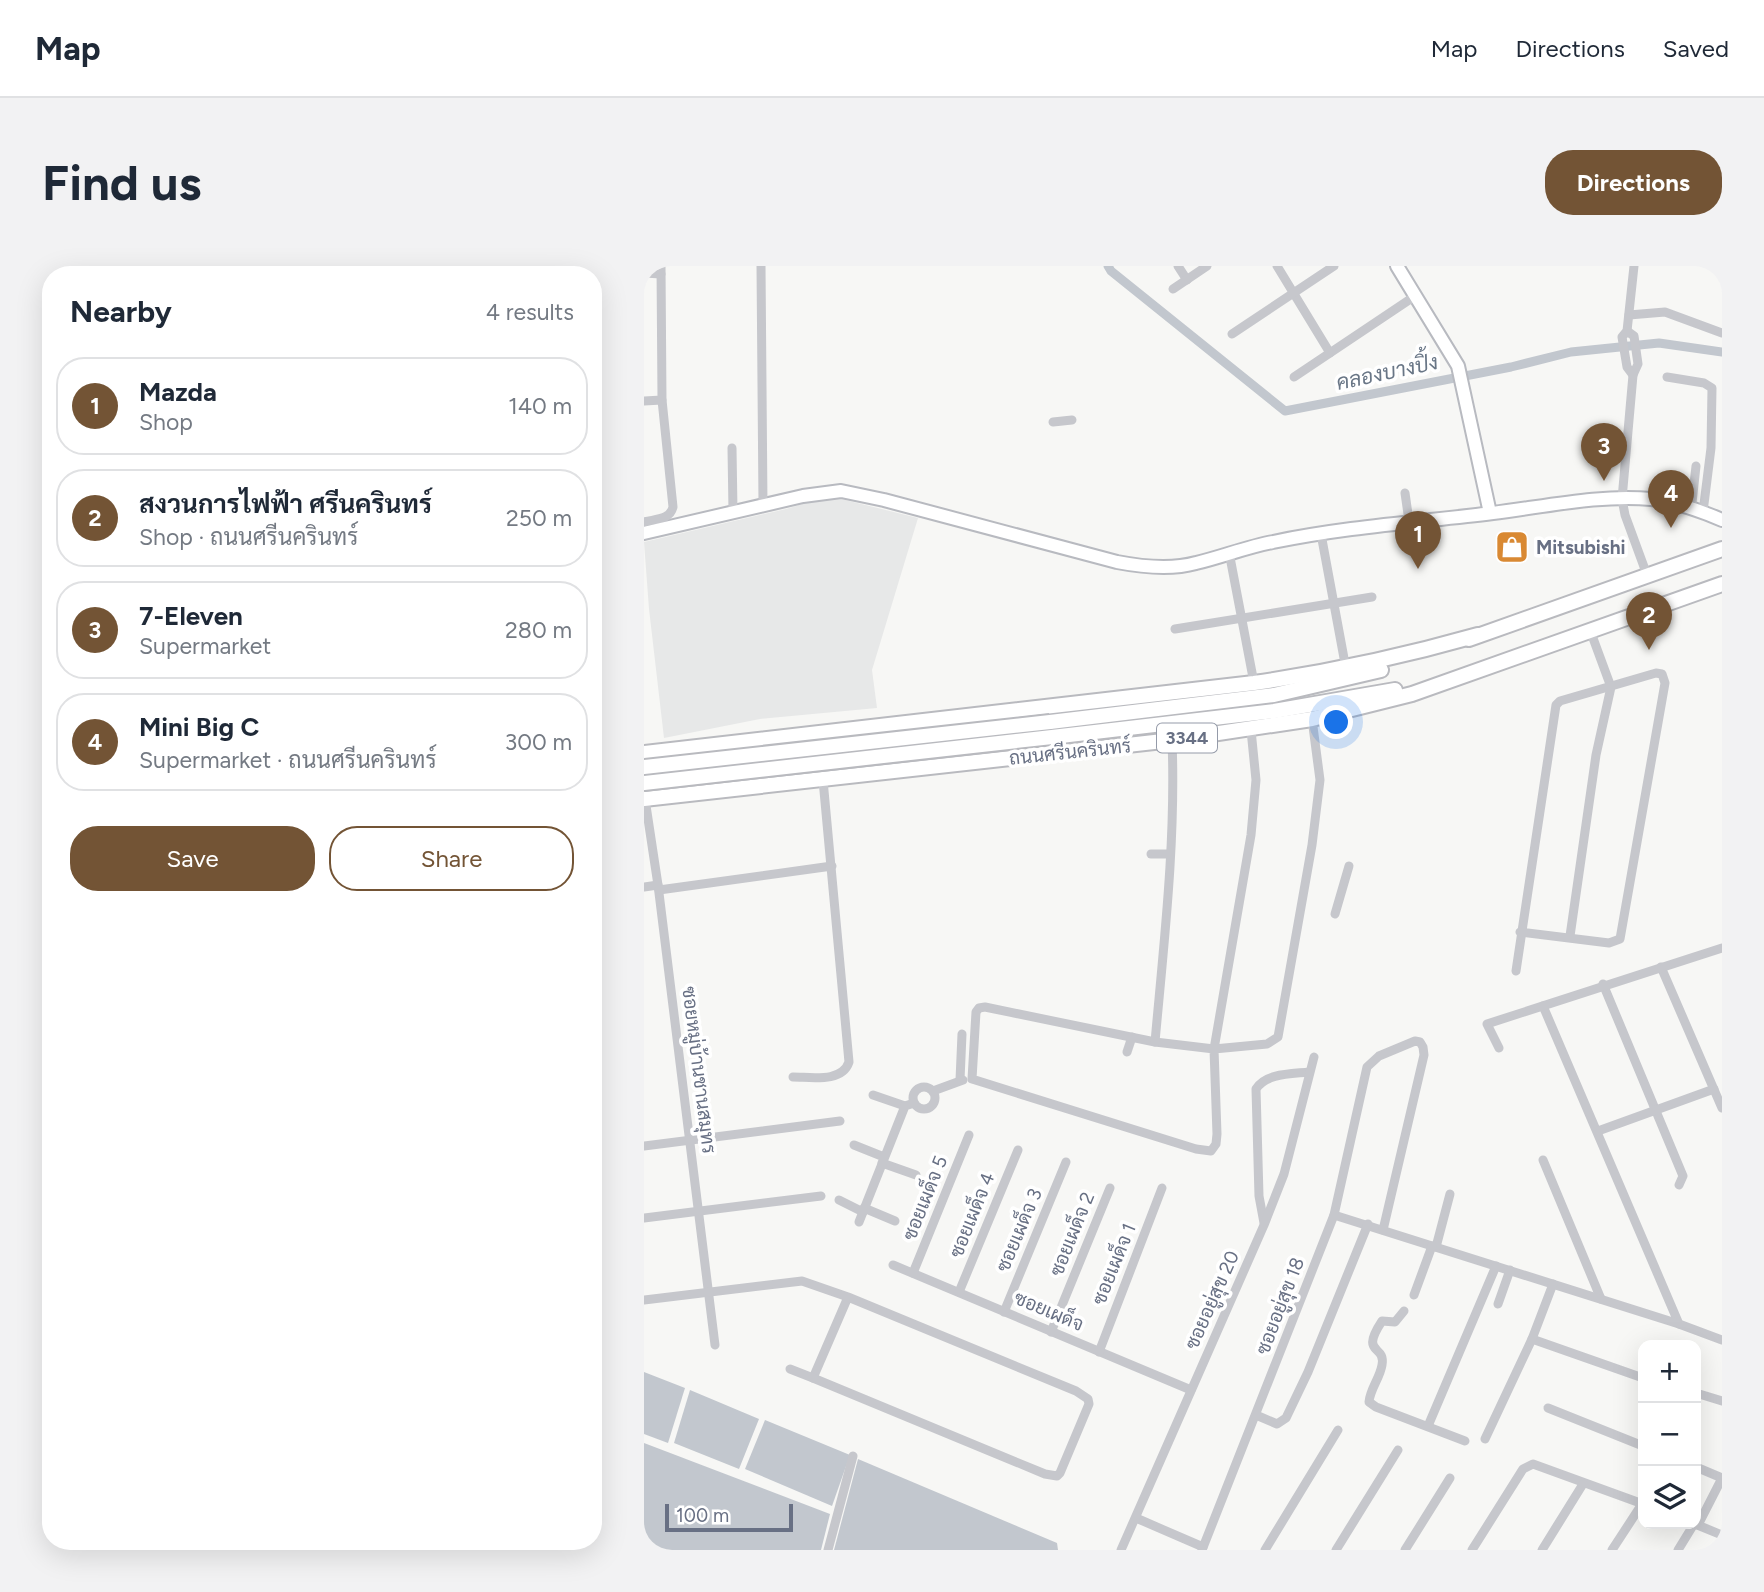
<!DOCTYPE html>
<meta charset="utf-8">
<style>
body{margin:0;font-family:Figtree,Sarabun,sans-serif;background:#f2f2f3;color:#1f2937}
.controls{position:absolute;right:21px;bottom:21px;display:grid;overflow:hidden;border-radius:14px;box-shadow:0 7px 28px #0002}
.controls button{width:63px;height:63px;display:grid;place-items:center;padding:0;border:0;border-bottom:2px solid #e0e1e3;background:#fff;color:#1f2937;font:35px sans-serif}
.scale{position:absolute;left:21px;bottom:18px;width:128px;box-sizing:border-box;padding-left:7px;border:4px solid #687084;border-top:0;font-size:19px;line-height:24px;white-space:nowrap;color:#687084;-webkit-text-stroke:5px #fff;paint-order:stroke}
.you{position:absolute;left:693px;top:457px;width:24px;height:24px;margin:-18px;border:5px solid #fff;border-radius:50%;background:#1a73e8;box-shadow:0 0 0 10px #1a73e833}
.badge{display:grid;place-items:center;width:46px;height:46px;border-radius:50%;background:#735435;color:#fff;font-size:23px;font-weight:700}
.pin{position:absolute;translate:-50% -58px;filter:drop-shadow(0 2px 4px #0008)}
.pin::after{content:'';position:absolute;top:37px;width:24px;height:21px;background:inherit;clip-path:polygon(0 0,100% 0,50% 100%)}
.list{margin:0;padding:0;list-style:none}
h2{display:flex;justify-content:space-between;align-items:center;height:91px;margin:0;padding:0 28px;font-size:30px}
h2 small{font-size:23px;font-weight:400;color:#747a83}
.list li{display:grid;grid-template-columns:46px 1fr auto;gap:21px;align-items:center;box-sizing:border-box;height:98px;margin:0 14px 14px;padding:0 14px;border:2px solid #e0e1e3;border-radius:28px}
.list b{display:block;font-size:26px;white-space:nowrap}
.list p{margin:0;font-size:23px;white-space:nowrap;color:#747a83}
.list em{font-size:23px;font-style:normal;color:#747a83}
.actions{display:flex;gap:14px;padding:21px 28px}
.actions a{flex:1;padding:16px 0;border:2px solid #735435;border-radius:28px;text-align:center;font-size:24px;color:#735435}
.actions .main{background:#735435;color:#fff}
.icon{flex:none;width:38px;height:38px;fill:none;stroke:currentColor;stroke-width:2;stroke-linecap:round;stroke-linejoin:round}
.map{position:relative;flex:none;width:1078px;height:1284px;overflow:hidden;border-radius:28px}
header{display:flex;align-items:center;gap:42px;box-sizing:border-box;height:98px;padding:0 35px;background:#fff;border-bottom:2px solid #e0e1e3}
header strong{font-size:33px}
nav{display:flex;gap:38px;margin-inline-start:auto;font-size:24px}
.intro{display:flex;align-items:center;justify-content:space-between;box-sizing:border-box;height:168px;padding:0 42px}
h1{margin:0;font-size:49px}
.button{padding:18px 32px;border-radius:28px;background:#735435;color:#fff;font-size:24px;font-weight:700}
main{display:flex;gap:42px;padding:0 42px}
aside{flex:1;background:#fff;border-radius:28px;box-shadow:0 7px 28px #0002}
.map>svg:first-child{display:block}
</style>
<header>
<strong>Map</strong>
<nav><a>Map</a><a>Directions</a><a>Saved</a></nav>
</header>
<div class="intro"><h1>Find us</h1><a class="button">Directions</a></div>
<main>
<aside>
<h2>Nearby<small>4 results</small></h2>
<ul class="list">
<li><span class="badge">1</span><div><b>Mazda</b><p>Shop</p></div><em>140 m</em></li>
<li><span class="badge">2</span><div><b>สงวนการไฟฟ้า ศรีนครินทร์</b><p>Shop · ถนนศรีนครินทร์</p></div><em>250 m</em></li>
<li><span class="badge">3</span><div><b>7-Eleven</b><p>Supermarket</p></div><em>280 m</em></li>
<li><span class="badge">4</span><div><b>Mini Big C</b><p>Supermarket · ถนนศรีนครินทร์</p></div><em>300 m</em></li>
</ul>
<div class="actions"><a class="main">Save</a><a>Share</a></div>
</aside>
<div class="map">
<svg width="1078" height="1284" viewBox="0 0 1078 1284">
<rect width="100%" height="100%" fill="#f7f7f5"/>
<polygon fill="#e7e8e8" points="185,230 274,252 228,404 233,442 116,453 20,472 5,343 0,276 142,243"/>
<g fill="#c2c7ce">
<polygon points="0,1106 41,1122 24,1177 0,1168"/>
<polygon points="46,1124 115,1153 95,1203 30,1177"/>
<polygon points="121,1154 206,1189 188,1240 101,1203"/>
<polygon points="0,1177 186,1248 177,1284 0,1284"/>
<polygon points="214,1193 413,1277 414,1284 190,1284"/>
</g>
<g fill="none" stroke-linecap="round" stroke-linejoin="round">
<polyline stroke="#c2c7ce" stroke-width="9" points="464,0 467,5 641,145 867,101 927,86 1015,77 1078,86"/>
<defs>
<g id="secondary">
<polyline points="753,0 814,100 846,247"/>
<path d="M 0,267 L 159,230 L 197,225 L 240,234 L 473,296 C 499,301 527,304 552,297 C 578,291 602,281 629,276 C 701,261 775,256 849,247 C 899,241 957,228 1007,233 C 1032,236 1055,244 1078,254"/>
</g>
<g id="primary">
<polyline points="825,373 1078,283"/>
<polyline points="406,456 630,429 737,404"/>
<polyline points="408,471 630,445 751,424"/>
<path d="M 0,487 L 610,417 C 686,406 760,390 834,369"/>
<polyline points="0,533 528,474 668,453 768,428 1078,318"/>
</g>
</defs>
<use href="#secondary" stroke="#b8bac0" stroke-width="16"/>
<use href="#primary" stroke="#b9babf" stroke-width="18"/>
<g stroke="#c6c7cc" stroke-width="9">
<polyline points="117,0 119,239"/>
<polyline points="534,0 543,14"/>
<polyline points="633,0 686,87"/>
<polyline points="0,7 17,8"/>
<polyline points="529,23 563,0"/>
<polyline points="985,49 1021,46 1078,67"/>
<polyline points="983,65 990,70 994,98 989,109 978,233 981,249 1003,309"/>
<polyline points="588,68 690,0"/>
<polyline points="989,109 983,101 978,71 983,65 990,0"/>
<polyline points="650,111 771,30"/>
<polyline points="1023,111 1060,117 1068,122 1067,182 1059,246"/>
<polyline points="0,135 18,134"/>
<polyline points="409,156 428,154"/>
<polyline points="88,182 89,245"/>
<polyline points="761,227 765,255"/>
<polyline points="1046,241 1048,237 1052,200"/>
<path d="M 0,256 C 11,253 26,254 29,241 L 18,134 L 17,0"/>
<polyline points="677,268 702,403"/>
<polyline points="585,286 610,417"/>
<polyline points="531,363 728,331"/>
<polyline points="607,464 612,514 607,569 570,783 573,868 572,878 567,885 552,883 328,813 332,746 335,742 341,741 511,776 570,783 623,778 634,771 668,579 676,514 668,453"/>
<polyline points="1,533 14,619 71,1079"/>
<polyline points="507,588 526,588"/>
<polyline points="0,621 14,619"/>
<polyline points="15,624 188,600"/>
<polyline points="691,648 705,600"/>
<polyline points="926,670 952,489 967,421 946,364"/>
<polyline points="1017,701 1078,842"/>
<polyline points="872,705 912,439 916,435 1012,407 1018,408 1021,417 976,673 965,677 876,666"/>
<polyline points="959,718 1039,910 1035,919"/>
<polyline points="899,740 1035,1058 1078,1074"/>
<path d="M 511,776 C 520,676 532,574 528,474"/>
<polyline points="855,782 843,758 1078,682"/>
<polyline points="483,786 488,771"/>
<path d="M 149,811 C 167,811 198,817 205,796 L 179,514"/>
<polyline points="316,814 318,768"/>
<circle cx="280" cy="832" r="11"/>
<polyline points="289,825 319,814"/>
<polyline points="229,829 261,840"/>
<polyline points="954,865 1070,823"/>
<polyline points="210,879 240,891"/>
<polyline points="0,880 196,855"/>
<polyline points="899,894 957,1033"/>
<polyline points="238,897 272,909"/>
<polyline points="195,934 219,946"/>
<polyline points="220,942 251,955"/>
<polyline points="690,949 1035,1058"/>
<polyline points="0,952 177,930"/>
<polyline points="215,956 261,840 270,837"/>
<path d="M 620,957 L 615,930 L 612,823 C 622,807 648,808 665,806"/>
<polyline points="792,981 806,928"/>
<polyline points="249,999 547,1124"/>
<polyline points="269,1007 325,869"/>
<polyline points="315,1026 374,884"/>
<polyline points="770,1029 788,980"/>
<polyline points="0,1034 158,1015 204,1031 432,1125 444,1133 445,1138 416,1207 413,1210 401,1208 169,1112 204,1031"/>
<polyline points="854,1038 866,1004"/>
<path d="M 760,1045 L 751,1056 L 738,1055 C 715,1090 742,1078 738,1099 C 736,1112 726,1123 725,1136 L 732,1141 L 821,1175"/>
<polyline points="360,1046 422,896"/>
<polyline points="407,1066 466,922"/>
<polyline points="888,1073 999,1112"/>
<polyline points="455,1086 518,922"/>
<polyline points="146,1103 169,1112"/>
<polyline points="1052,1127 1078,1135"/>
<polyline points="904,1142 999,1180"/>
<polyline points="612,1149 633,1158 642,1152 664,1106 724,958"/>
<polyline points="784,1160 852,1000"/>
<polyline points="841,1173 888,1073 909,1018"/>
<polyline points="1052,1201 1078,1212 1054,1259"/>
<polyline points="492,1252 559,1281"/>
<polyline points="1051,1258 1078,1269"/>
<polyline points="184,1284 209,1190"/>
<polyline points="477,1284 620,959 640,908 670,791"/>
<polyline points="558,1284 690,949 723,801 735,790 771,775 776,776 779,781 780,789 739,964"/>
<polyline points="621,1284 694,1164"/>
<polyline points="692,1284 754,1184"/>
<polyline points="761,1284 806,1212"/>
<polyline points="828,1284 879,1203 889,1198 999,1238"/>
<polyline points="898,1284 939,1218"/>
<polyline points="968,1284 998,1238"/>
<polyline points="1034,1284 1050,1258"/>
</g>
<use href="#secondary" stroke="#fff" stroke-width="12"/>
<use href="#primary" stroke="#fff" stroke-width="14"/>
<defs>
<g id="primary-bridge">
<polyline points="0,501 406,456"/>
<polyline points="0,517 408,471"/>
</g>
</defs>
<use href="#primary-bridge" stroke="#b9babf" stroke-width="18" stroke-linecap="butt"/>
<use href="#primary-bridge" stroke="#fff" stroke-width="14"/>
</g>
<defs>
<symbol id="shop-square" viewBox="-11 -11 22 22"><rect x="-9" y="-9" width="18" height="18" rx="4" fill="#d98933" stroke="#fff"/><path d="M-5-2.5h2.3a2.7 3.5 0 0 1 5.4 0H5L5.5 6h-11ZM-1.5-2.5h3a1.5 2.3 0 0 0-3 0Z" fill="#fff"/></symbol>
</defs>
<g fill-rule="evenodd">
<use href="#shop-square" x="849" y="262" width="38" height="38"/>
</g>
<g text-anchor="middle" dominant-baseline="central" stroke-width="7" stroke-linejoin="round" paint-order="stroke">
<rect fill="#fff" stroke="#959ba9" stroke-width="2" x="513" y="457.5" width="60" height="29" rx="5"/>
<g font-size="18" font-weight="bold" fill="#687084">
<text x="543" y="472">3344</text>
</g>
<g font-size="19" font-weight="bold" fill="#687084" stroke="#fff" text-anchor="start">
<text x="892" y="281">Mitsubishi</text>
</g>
<g font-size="19" fill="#687084" stroke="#fff">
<text transform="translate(426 486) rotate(-6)">ถนนศรีนครินทร์</text>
<text transform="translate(55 804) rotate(83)">ซอยหมู่บ้านชานสมุทร</text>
<text transform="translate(281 932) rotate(-68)">ซอยเผด็จ 5</text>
<text transform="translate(328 949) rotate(-68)">ซอยเผด็จ 4</text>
<text transform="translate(375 964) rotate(-67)">ซอยเผด็จ 3</text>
<text transform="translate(428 968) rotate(-68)">ซอยเผด็จ 2</text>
<text transform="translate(470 998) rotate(-68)">ซอยเผด็จ 1</text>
<text transform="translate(568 1034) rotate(-66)">ซอยอยู่สุข 20</text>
<text transform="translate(636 1040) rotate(-69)">ซอยอยู่สุข 18</text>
<text transform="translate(405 1045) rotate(23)">ซอยเผด็จ</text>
</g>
<g font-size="21" font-style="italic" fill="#697686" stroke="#fff">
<text transform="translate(743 106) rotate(-12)">คลองบางปิ้ง</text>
</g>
</g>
</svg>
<div class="controls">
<button>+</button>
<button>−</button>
<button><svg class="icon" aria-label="layers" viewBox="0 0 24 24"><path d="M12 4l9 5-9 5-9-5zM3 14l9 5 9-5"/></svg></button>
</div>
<div class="scale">100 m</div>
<div class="you"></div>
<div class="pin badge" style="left:774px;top:303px">1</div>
<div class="pin badge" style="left:1005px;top:384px">2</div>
<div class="pin badge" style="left:960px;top:215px">3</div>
<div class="pin badge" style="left:1027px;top:262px">4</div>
</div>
</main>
